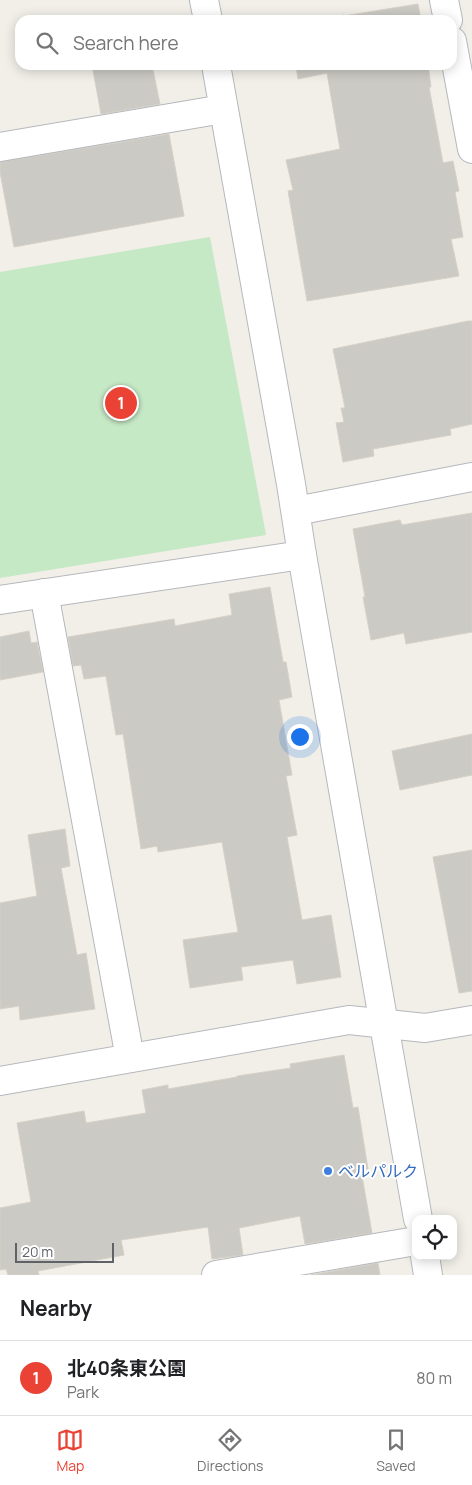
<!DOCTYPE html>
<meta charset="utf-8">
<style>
body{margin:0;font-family:Manrope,"Noto Sans JP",sans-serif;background:#f6f6f6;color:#202124}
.controls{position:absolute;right:15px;bottom:15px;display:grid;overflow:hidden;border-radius:10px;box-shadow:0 2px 12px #0003}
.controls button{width:45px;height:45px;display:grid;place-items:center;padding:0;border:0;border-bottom:1px solid #e0e0e0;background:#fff;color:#202124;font:25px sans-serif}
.scale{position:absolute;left:15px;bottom:12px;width:99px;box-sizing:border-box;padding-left:5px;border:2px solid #5f6368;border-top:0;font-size:14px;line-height:18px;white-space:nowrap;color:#5f6368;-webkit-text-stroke:4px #fff;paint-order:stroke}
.you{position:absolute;left:299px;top:736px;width:18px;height:18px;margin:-12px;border:4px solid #fff;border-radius:50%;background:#1a73e8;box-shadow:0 0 0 8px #1a73e833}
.badge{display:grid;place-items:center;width:32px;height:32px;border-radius:50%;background:#ea4335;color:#fff;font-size:16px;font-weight:700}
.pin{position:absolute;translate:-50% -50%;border:2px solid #fff;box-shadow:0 1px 5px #0006}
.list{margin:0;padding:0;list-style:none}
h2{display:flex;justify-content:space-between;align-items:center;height:65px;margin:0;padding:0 20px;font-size:21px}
h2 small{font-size:16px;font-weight:400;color:#757577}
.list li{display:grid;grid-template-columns:32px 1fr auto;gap:15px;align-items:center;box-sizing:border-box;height:75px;padding:0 20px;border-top:1px solid #e0e0e0}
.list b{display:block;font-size:19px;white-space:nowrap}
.list p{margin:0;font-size:16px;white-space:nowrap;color:#757577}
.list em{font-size:16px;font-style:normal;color:#757577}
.icon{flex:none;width:28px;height:28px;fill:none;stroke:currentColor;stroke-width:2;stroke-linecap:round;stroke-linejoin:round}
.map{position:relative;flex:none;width:472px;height:1275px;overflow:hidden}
.search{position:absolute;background:#fff;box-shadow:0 2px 12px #0003;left:15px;right:15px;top:15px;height:55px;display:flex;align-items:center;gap:12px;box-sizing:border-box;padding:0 18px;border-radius:15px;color:#757577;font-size:19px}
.sheet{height:140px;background:#fff}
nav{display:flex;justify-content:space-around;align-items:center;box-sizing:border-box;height:70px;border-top:1px solid #e0e0e0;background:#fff;font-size:14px;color:#757577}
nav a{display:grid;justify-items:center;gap:2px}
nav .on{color:#ea4335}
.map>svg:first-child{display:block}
</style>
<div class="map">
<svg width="472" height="1275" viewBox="0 0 472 1275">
<rect width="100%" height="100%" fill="#f1efe8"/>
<polygon fill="#c5e8c5" points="210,237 266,535 0,578 0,272"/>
<g fill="#cccac5" stroke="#d6d1c6">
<polygon points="418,4 421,20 314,20 344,15 344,16"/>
<polygon points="92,65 152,65 160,104 101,114"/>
<polygon points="296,65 428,65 431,87 429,87 443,163 453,161 459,191 455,192 463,237 451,239 459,276 307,301 288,191 293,190 286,160 340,149 327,73 298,79"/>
<polygon points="169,134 184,216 14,247 0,172 0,162"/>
<polygon points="468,321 472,321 472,424 450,429 451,435 373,449 374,456 343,462 336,423 344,422 341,408 345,408 333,349"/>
<polygon points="472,513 472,632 406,644 404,633 371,640 363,597 365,597 353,529 400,520 402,525"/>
<polygon points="270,587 283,662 286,662 292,697 279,700 292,775 286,776 297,835 287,837 302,920 331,915 341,977 297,984 293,960 241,967 243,980 190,988 183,940 238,932 222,842 158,852 157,846 141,849 123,734 116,735 106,676 84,679 81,665 73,666 68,637 174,619 175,626 232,615 229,594"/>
<polygon points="29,631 31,643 37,642 43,672 0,680 0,637"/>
<polygon points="472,734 472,775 400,790 392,751"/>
<polygon points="65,829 70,866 61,868 77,955 86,953 95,1009 20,1020 19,1006 0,1009 0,903 37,896 28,835"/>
<polygon points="472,850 472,991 459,993 433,857"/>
<polygon points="344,1055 353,1108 358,1107 368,1169 361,1170 372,1233 305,1244 300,1216 239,1228 243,1255 212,1259 208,1227 121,1240 124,1255 38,1271 39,1275 8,1275 6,1269 0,1270 0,1208 31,1202 17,1123 84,1111 86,1123 146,1113 142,1090 168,1085 168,1089 237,1077 237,1076 291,1068 290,1064"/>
<polygon points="378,1263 380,1275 311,1275"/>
</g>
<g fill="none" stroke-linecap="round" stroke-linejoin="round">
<defs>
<g id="minor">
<polyline points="204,0 208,20"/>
<polyline points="444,0 448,20"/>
<polyline points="452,41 472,149"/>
<polyline points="216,65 291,484 302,555 418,1219"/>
<polyline points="0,147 223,109"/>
<polyline points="296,511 472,477"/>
<polyline points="44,593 130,1058"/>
<polyline points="0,600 302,555"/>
<polyline points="0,1081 349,1020 425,1028 472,1020"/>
<polyline points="425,1256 428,1275"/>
<polyline points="216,1275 416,1241"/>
</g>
</defs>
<use href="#minor" stroke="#b5b8bc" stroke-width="30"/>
<use href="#minor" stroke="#fff" stroke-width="28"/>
</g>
<circle fill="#3f7fe0" stroke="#fff" stroke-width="2" cx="328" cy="1171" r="5"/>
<g text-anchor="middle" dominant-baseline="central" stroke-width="4" stroke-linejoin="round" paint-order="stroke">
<g font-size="16" fill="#366cbe" stroke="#fff" text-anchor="start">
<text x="338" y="1171">ベルパルク</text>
</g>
</g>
</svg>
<div class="controls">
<button><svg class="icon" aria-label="locate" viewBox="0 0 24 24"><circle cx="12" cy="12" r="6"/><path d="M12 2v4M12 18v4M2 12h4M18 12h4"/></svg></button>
</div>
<div class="scale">20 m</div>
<div class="you"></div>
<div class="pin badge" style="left:121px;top:403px">1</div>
<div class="search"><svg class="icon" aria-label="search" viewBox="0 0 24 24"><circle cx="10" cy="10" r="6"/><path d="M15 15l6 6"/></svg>Search here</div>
</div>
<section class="sheet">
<h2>Nearby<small></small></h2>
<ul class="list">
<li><span class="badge">1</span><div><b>北40条東公園</b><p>Park</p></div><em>80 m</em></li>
</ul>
</section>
<nav>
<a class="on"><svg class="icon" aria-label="map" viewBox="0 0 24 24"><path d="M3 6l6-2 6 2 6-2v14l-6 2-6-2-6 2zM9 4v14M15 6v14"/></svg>Map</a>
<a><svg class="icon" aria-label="directions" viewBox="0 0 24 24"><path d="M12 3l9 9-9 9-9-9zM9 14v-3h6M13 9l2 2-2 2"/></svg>Directions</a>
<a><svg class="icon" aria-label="saved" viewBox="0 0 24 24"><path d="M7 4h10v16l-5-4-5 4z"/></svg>Saved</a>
</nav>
